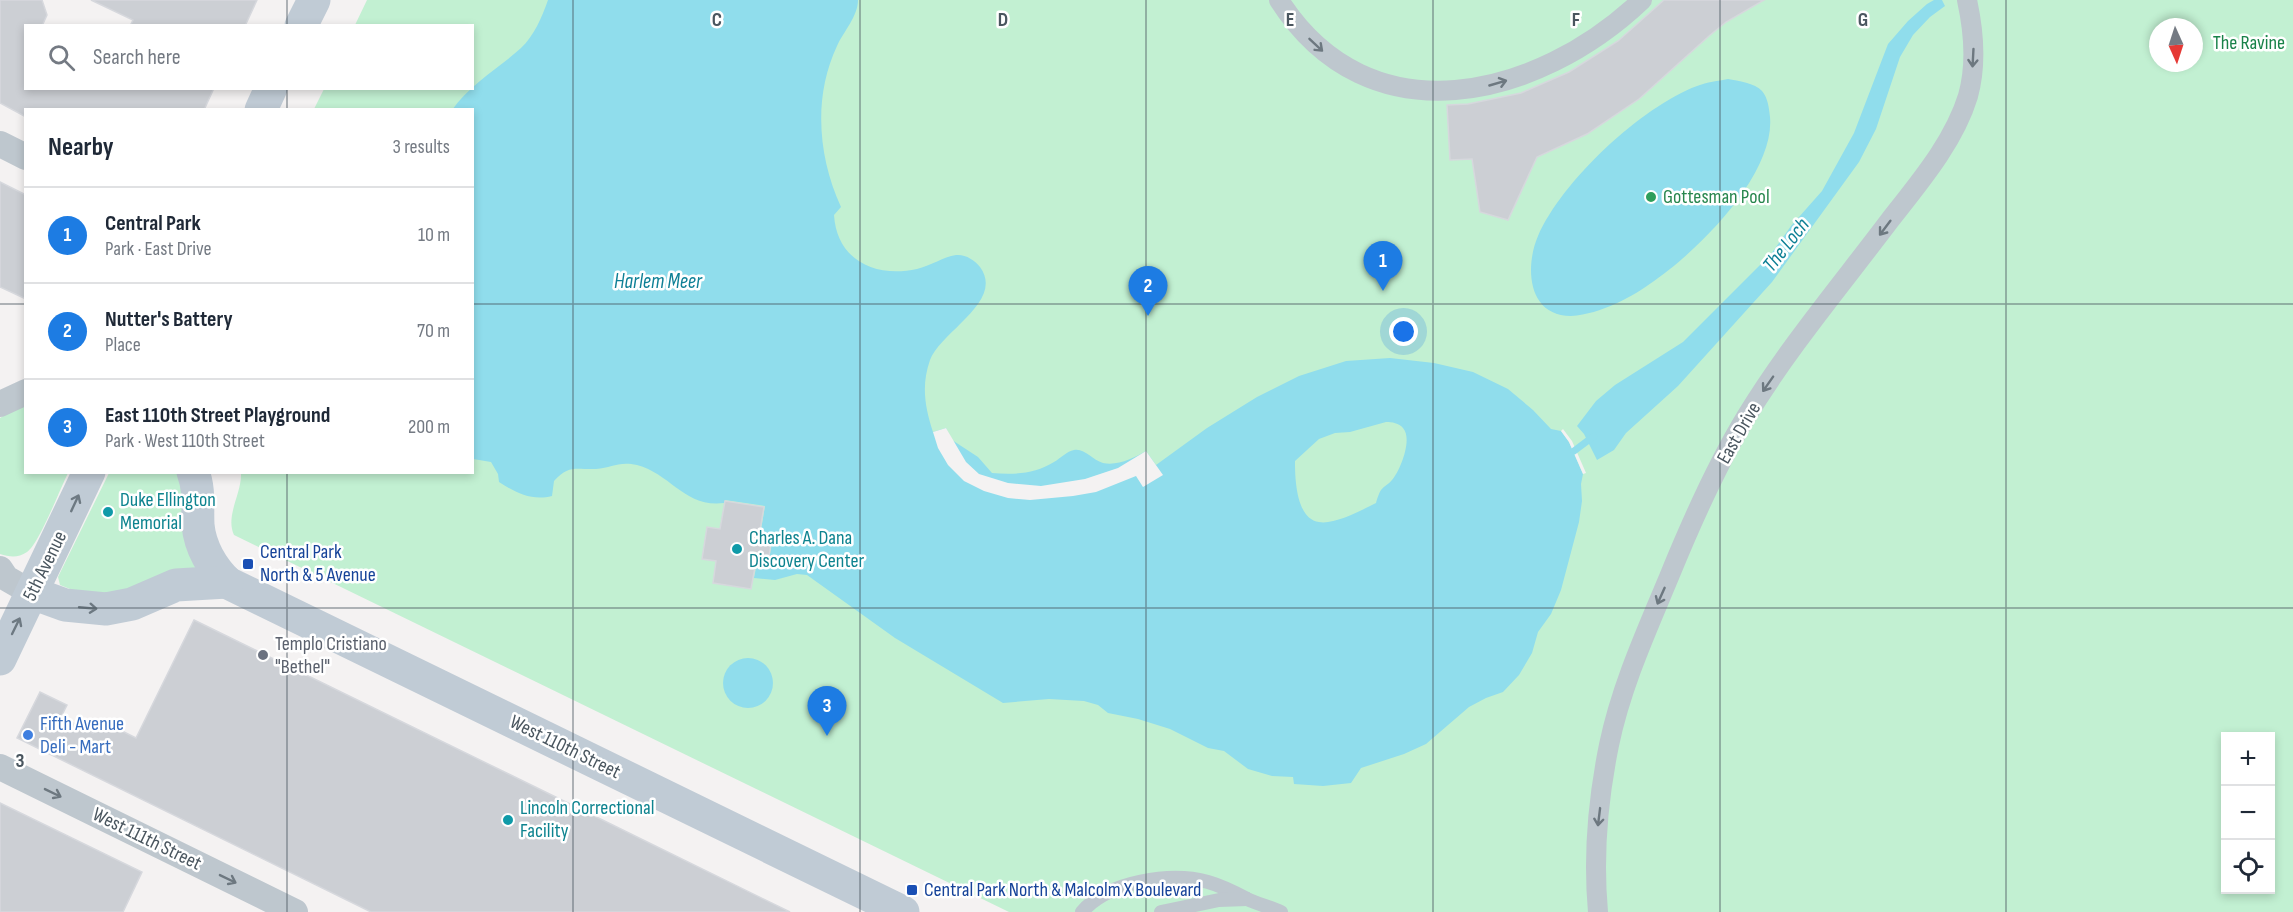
<!DOCTYPE html>
<meta charset="utf-8">
<style>
body{margin:0;font-family:"Sofia Sans Condensed",sans-serif;background:#f6f6f7;color:#1f2937}
.controls{position:absolute;right:18px;bottom:18px;display:grid;overflow:hidden;border-radius:0px;box-shadow:0 3px 9px #0003}
.controls button{width:54px;height:54px;display:grid;place-items:center;padding:0;border:0;border-bottom:2px solid #e0e1e3;background:#fff;color:#1f2937;font:30px sans-serif}
.compass{position:absolute;left:2149px;top:18px;width:54px;height:54px;border-radius:50%;background:#fff;box-shadow:0 3px 9px #0003;rotate:177deg}
.you{position:absolute;left:1404px;top:332px;width:21px;height:21px;margin:-15px;border:4px solid #fff;border-radius:50%;background:#1a73e8;box-shadow:0 0 0 9px #1a73e833}
.badge{display:grid;place-items:center;width:39px;height:39px;border-radius:50%;background:#1d7ce3;color:#fff;font-size:20px;font-weight:700}
.pin{position:absolute;translate:-50% -50px;filter:drop-shadow(0 2px 3px #0008)}
.pin::after{content:'';position:absolute;top:32px;width:21px;height:18px;background:inherit;clip-path:polygon(0 0,100% 0,50% 100%)}
.list{margin:0;padding:0;list-style:none}
h2{display:flex;justify-content:space-between;align-items:center;height:78px;margin:0;padding:0 24px;font-size:26px}
h2 small{font-size:20px;font-weight:400;color:#747a83}
.list li{display:grid;grid-template-columns:39px 1fr auto;gap:18px;align-items:center;box-sizing:border-box;height:96px;padding:0 24px;border-top:2px solid #e0e1e3}
.list b{display:block;font-size:22px;white-space:nowrap}
.list p{margin:0;font-size:20px;white-space:nowrap;color:#747a83}
.list em{font-size:20px;font-style:normal;color:#747a83}
.icon{flex:none;width:33px;height:33px;fill:none;stroke:currentColor;stroke-width:2;stroke-linecap:round;stroke-linejoin:round}
.map{position:relative;flex:none;width:2293px;height:912px;overflow:hidden}
.search{position:absolute;background:#fff;box-shadow:0 3px 9px #0003;left:24px;top:24px;width:450px;height:66px;display:flex;align-items:center;gap:15px;box-sizing:border-box;padding:0 21px;border-radius:0px;color:#747a83;font-size:22px}
.panel{position:absolute;background:#fff;box-shadow:0 3px 9px #0003;left:24px;top:108px;width:450px;height:366px;border-radius:0px}
.map>svg:first-child{display:block}
</style>
<div class="map">
<svg width="2293" height="912" viewBox="0 0 2293 912">
<rect width="100%" height="100%" fill="#f4f2f2"/>
<g fill="#c2f0d2" fill-rule="evenodd">
<path d="M 367,0 L 2293,0 L 2293,912 L 1009,912 L 234,535 C 225,516 242,493 241,473 L 472,472 L 472,110 L 314,109 L 324,89 L 472,88 L 472,26 L 355,25 ZM 2158,27 L 2194,27 L 2194,63 L 2158,63 ZM 2226,736 L 2270,736 L 2270,890 L 2226,890 Z"/>
<path d="M 25,402 L 26,472 L 68,473 C 60,489 39,544 27,552 C 18,558 10,557 0,554 L 0,418 Z"/>
<path d="M 109,473 L 181,473 C 182,487 184,502 184,516 C 184,537 183,548 197,566 L 196,569 L 118,593 L 80,593 L 60,585 L 58,577 Z"/>
</g>
<g fill="#90ddec" fill-rule="evenodd">
<path d="M 548,0 L 858,0 C 858,16 844,31 837,46 C 813,97 818,157 841,207 L 834,215 C 837,261 876,278 917,269 C 930,266 943,257 956,255 C 965,254 975,260 980,267 C 1005,301 941,331 930,360 C 921,386 925,407 933,432 L 946,428 L 952,440 L 978,457 L 992,473 C 1013,475 1035,474 1054,462 C 1061,458 1067,451 1074,450 C 1085,448 1092,460 1103,463 C 1118,466 1134,458 1146,451 L 1156,465 L 1207,428 L 1257,397 L 1299,376 L 1346,361 L 1390,358 L 1434,363 L 1473,372 L 1508,389 L 1533,410 L 1551,429 L 1561,431 L 1569,442 L 1583,474 L 1581,484 L 1582,501 L 1579,522 L 1561,590 L 1551,614 L 1538,632 L 1532,653 L 1519,675 L 1503,692 L 1486,698 L 1469,707 L 1426,744 L 1404,754 L 1361,768 L 1351,783 L 1323,786 L 1294,784 L 1293,777 L 1272,776 L 1248,769 L 1224,751 L 1208,748 L 1170,729 L 1138,719 L 1108,713 L 1098,705 L 1084,701 L 1049,699 L 1003,703 L 895,638 L 807,575 L 797,574 L 775,580 L 754,578 L 756,568 L 767,569 L 773,538 L 760,536 L 765,506 L 725,500 L 724,503 C 685,508 671,474 637,465 C 618,461 612,468 596,469 C 577,470 569,464 554,481 L 552,496 C 532,501 516,493 499,482 L 498,474 L 491,462 L 473,459 L 472,110 L 452,110 C 470,84 498,69 521,48 C 534,36 542,17 548,0 ZM 1386,422 C 1392,422 1399,423 1403,428 C 1413,439 1400,471 1392,480 C 1389,484 1384,486 1381,490 C 1379,493 1377,499 1376,503 C 1362,510 1334,525 1319,522 C 1296,519 1295,478 1295,461 L 1319,439 L 1335,433 L 1350,432 Z"/>
<polygon points="1934,0 1942,0 1945,6 1930,17 1913,35 1900,57 1876,129 1859,162 1772,282 1678,386 1626,433 1614,450 1597,460 1584,434 1577,426 1596,401 1615,385 1683,342 1771,254 1791,226 1822,191 1854,133 1888,44 1908,21 1927,4"/>
<path d="M 1728,79 C 1738,81 1755,83 1762,91 C 1768,98 1769,108 1770,117 C 1776,183 1671,280 1615,304 C 1601,310 1587,315 1571,316 C 1527,316 1525,266 1538,236 C 1562,181 1641,107 1697,86 C 1707,82 1718,81 1728,79 Z"/>
<circle cx="748" cy="683" r="25"/>
</g>
<g fill="#f4f2f2">
<polygon points="946,428 966,462 979,474 1008,483 1041,486 1085,479 1118,468 1146,451 1163,475 1143,487 1136,476 1096,492 1073,496 1030,500 1008,498 984,491 964,481 948,465 938,448 933,432"/>
<polygon points="1563,429 1572,441 1586,473 1583,474 1569,442 1561,431"/>
</g>
<g fill="none" stroke-linecap="round" stroke-linejoin="round">
<polyline stroke="#90ddec" stroke-width="7" points="1574,451 1594,436"/>
</g>
<g fill="#cccfd4" stroke="#d6d8dd" stroke-width="1.5">
<polygon points="0,0 42,0 47,15 42,26 26,26 26,88 214,88 204,110 26,110 26,117 0,103"/>
<polygon points="91,0 257,0 245,26 130,26 133,20"/>
<polygon points="1664,0 1764,0 1726,22 1709,36 1639,99 1587,134 1537,157 1508,220 1480,212 1472,159 1450,160 1447,105 1468,104 1521,93 1569,72 1618,41"/>
<polygon points="0,182 26,195 26,299 0,287"/>
<polygon points="725,501 764,507 759,536 772,538 767,568 755,567 751,589 713,583 716,561 702,559 707,527 720,529"/>
<polygon points="194,620 574,806 790,912 371,912 17,738 40,692 67,705 61,717 93,733 100,720 136,738"/>
<polygon points="0,803 142,872 123,912 0,912"/>
</g>
<g fill="none" stroke-linecap="round" stroke-linejoin="round">
<g stroke="#bec7ce" stroke-width="14">
<path d="M 1082,912 C 1108,881 1171,872 1208,882 C 1222,886 1234,892 1247,899 C 1258,904 1270,907 1281,912"/>
<polyline points="1161,912 1219,900 1247,899"/>
</g>
<g stroke="#bec7ce" stroke-width="20">
<path d="M 1279,0 C 1369,141 1538,99 1642,0"/>
<path d="M 1598,912 C 1593,857 1598,799 1609,745 C 1621,687 1646,632 1669,577 C 1691,523 1715,468 1746,417 C 1788,348 1841,285 1890,220 C 1919,183 1954,142 1968,96 C 1977,64 1974,32 1967,0"/>
</g>
<g stroke="#bec7ce" stroke-width="26">
<polyline points="0,144 26,157"/>
<polyline points="0,404 26,392"/>
<polyline points="0,569 6,578 32,593"/>
<polyline points="0,767 295,912"/>
</g>
<g stroke="#c0cbd5" stroke-width="33">
<polyline points="301,26 314,0"/>
<polyline points="261,110 271,88"/>
<path d="M 193,472 C 200,490 197,507 198,525 C 200,547 212,568 228,583 L 903,912"/>
<polyline points="32,593 65,605 106,609 132,604 176,585 227,582"/>
<polyline points="0,659 89,472"/>
</g>
</g>
<defs><path id="oneway-shaft" d="M-6 0H5M1.5-3L5.5 0L1.5 3" fill="none" stroke-width="1.6" stroke-linecap="round" stroke-linejoin="round" transform="scale(1.5)"/></defs>
<g stroke="#6d7880">
<use href="#oneway-shaft" transform="translate(1316 45) rotate(43)"/>
<use href="#oneway-shaft" transform="translate(1973 58) rotate(93)"/>
<use href="#oneway-shaft" transform="translate(1498 83) rotate(-16)"/>
<use href="#oneway-shaft" transform="translate(1885 228) rotate(127)"/>
<use href="#oneway-shaft" transform="translate(1768 384) rotate(125)"/>
<use href="#oneway-shaft" transform="translate(1661 596) rotate(114)"/>
<use href="#oneway-shaft" transform="translate(53 793) rotate(26)"/>
<use href="#oneway-shaft" transform="translate(1599 817) rotate(97)"/>
<use href="#oneway-shaft" transform="translate(228 879) rotate(26)"/>
</g>
<g stroke="#6d7982">
<use href="#oneway-shaft" transform="translate(75 503) rotate(-65)"/>
<use href="#oneway-shaft" transform="translate(88 608) rotate(5)"/>
<use href="#oneway-shaft" transform="translate(16 626) rotate(-64)"/>
</g>
<path fill="none" stroke="#4a565f" stroke-width="1.5" stroke-opacity="0.55" d="M 287,0 L 287,26M 573,0 L 573,912M 860,0 L 860,912M 1146,0 L 1146,912M 1433,0 L 1433,912M 1720,0 L 1720,912M 2006,0 L 2006,912M 287,88 L 287,110M 0,304 L 26,304M 472,304 L 2293,304M 287,472 L 287,912M 0,608 L 2293,608"/>
<circle fill="#2e9e5b" stroke="#fff" stroke-width="2" cx="1651" cy="197" r="6"/>
<g fill="#0f9aa8" stroke="#fff" stroke-width="2">
<circle cx="108" cy="512" r="6"/>
<circle cx="737" cy="549" r="6"/>
<circle cx="508" cy="820" r="6"/>
</g>
<g fill="#1a4fb4" stroke="#fff" stroke-width="2">
<rect x="242" y="558" width="12" height="12" rx="3"/>
<rect x="906" y="884" width="12" height="12" rx="3"/>
</g>
<circle fill="#6b7280" stroke="#fff" stroke-width="2" cx="263" cy="655" r="6"/>
<circle fill="#3f7fe0" stroke="#fff" stroke-width="2" cx="28" cy="735" r="6"/>
<g text-anchor="middle" dominant-baseline="central" stroke-width="5" stroke-linejoin="round" paint-order="stroke">
<g font-size="20" fill="#198249" stroke="#fff">
<text x="2249" y="43">The Ravine</text>
</g>
<g font-size="20" fill="#27864d" stroke="#fff" text-anchor="start">
<text x="1663" y="197">Gottesman Pool</text>
</g>
<g font-size="20" fill="#4a565f" stroke="#fff">
<text transform="translate(1739 433) rotate(-60)">East Drive</text>
<text transform="translate(45 566) rotate(-64)">5th Avenue</text>
<text transform="translate(565 747) rotate(26)">West 110th Street</text>
<text transform="translate(147 839) rotate(26)">West 111th Street</text>
</g>
<g font-size="20" fill="#0d838f" stroke="#fff" text-anchor="start">
<text x="120" y="500">Duke Ellington<tspan x="120" dy="23">Memorial</tspan></text>
<text x="749" y="538">Charles A. Dana<tspan x="749" dy="23">Discovery Center</tspan></text>
<text x="520" y="808">Lincoln Correctional<tspan x="520" dy="23">Facility</tspan></text>
</g>
<g font-size="20" fill="#164399" stroke="#fff" text-anchor="start">
<text x="260" y="552">Central Park<tspan x="260" dy="23">North &amp; 5 Avenue</tspan></text>
<text x="924" y="890">Central Park North &amp; Malcolm X Boulevard</text>
</g>
<g font-size="20" fill="#5b616d" stroke="#fff" text-anchor="start">
<text x="275" y="644">Templo Cristiano<tspan x="275" dy="23">"Bethel"</tspan></text>
</g>
<g font-size="20" fill="#366cbe" stroke="#fff" text-anchor="start">
<text x="40" y="724">Fifth Avenue<tspan x="40" dy="23">Deli - Mart</tspan></text>
</g>
<g font-size="21" font-style="italic" fill="#0f8096" stroke="#fff">
<text transform="translate(1786 245) rotate(-52)">The Loch</text>
<text x="658" y="281">Harlem Meer</text>
</g>
</g>
<g font-size="20" text-anchor="middle" font-weight="bold" fill="#4a565f" stroke="#fff" stroke-width="5" stroke-linejoin="round" paint-order="stroke">
<text x="717" y="26">C</text>
<text x="1003" y="26">D</text>
<text x="1290" y="26">E</text>
<text x="1576" y="26">F</text>
<text x="1863" y="26">G</text>
<text x="20" y="767">3</text>
</g>
</svg>
<div class="controls">
<button>+</button>
<button>−</button>
<button><svg class="icon" aria-label="locate" viewBox="0 0 24 24"><circle cx="12" cy="12" r="6"/><path d="M12 2v4M12 18v4M2 12h4M18 12h4"/></svg></button>
</div>
<svg class="compass" viewBox="-18 -18 36 36"><path d="M0-13l5 13h-10z" fill="#e53935"/><path d="M0 13l5-13h-10z" fill="#747a83"/></svg>
<div class="you"></div>
<div class="pin badge" style="left:1383px;top:291px">1</div>
<div class="pin badge" style="left:1148px;top:316px">2</div>
<div class="pin badge" style="left:827px;top:736px">3</div>
<div class="search"><svg class="icon" aria-label="search" viewBox="0 0 24 24"><circle cx="10" cy="10" r="6"/><path d="M15 15l6 6"/></svg>Search here</div>
<section class="panel">
<h2>Nearby<small>3 results</small></h2>
<ul class="list">
<li><span class="badge">1</span><div><b>Central Park</b><p>Park · East Drive</p></div><em>10 m</em></li>
<li><span class="badge">2</span><div><b>Nutter's Battery</b><p>Place</p></div><em>70 m</em></li>
<li><span class="badge">3</span><div><b>East 110th Street Playground</b><p>Park · West 110th Street</p></div><em>200 m</em></li>
</ul>
</section>
</div>
